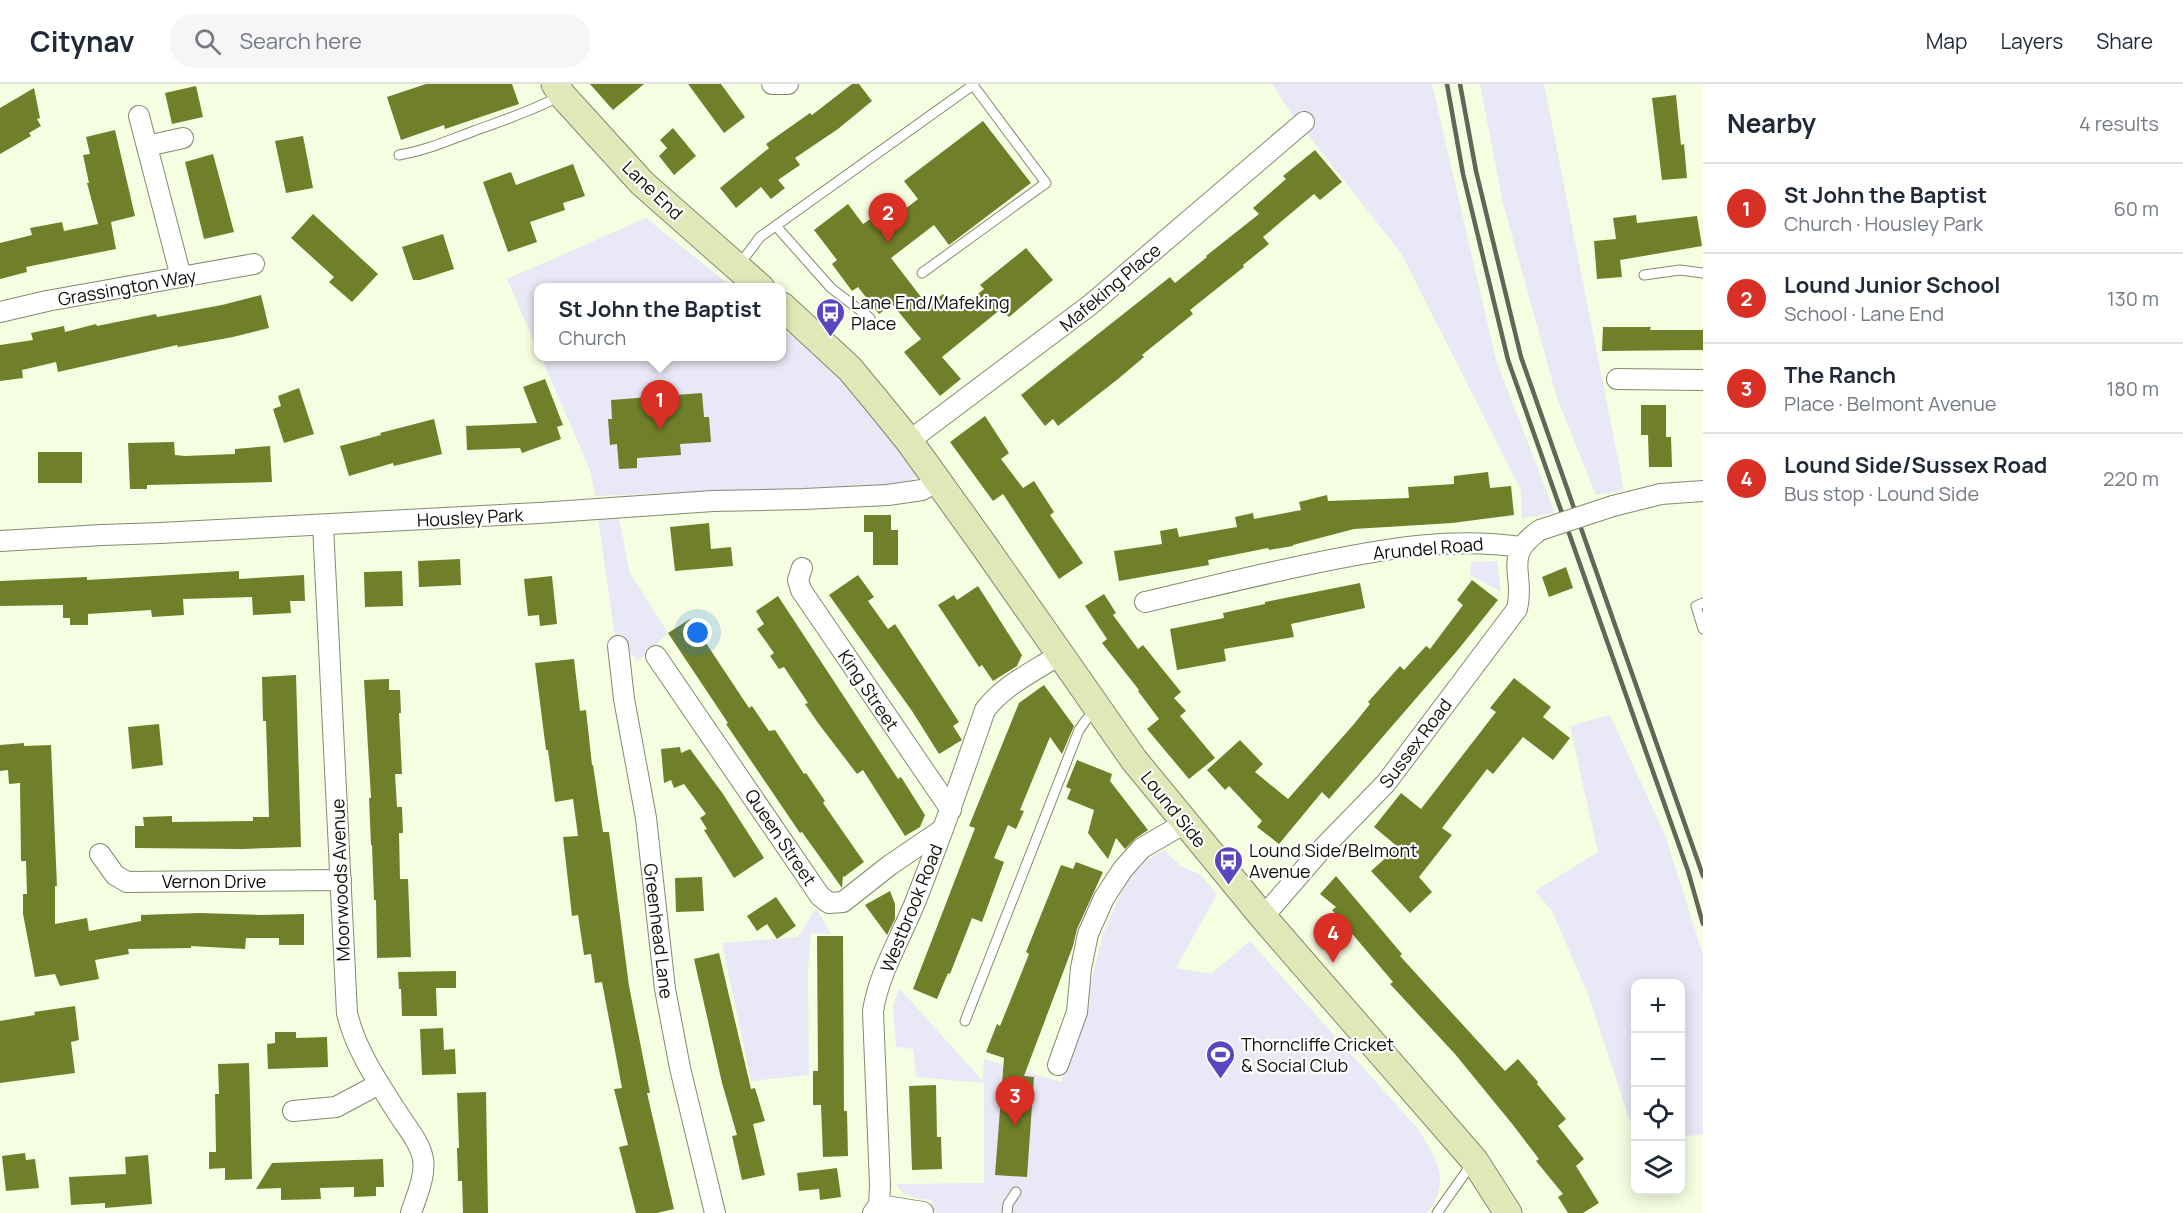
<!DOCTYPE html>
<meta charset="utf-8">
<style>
body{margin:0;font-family:Manrope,sans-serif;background:#f6f6f7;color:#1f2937}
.controls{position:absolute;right:18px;bottom:18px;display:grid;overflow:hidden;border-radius:12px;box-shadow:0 3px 15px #0003}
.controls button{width:54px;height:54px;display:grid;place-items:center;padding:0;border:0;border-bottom:2px solid #e0e1e3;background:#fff;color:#1f2937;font:30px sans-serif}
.you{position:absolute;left:698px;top:549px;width:21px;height:21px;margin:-15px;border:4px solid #fff;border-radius:50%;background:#1a73e8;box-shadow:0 0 0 9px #1a73e833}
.badge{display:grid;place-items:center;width:39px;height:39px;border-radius:50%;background:#d93025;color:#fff;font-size:20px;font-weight:700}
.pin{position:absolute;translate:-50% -50px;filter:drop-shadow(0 2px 3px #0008)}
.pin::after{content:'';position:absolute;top:32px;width:21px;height:18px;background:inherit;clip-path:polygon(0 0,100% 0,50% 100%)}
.popup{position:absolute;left:534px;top:199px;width:252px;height:78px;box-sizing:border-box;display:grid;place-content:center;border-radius:12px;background:#fff;filter:drop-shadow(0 2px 4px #0005);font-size:20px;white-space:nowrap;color:#747a83}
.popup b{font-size:22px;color:#1f2937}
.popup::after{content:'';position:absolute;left:50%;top:100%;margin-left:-12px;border:12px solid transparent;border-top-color:#fff}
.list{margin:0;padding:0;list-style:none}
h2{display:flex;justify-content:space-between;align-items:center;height:78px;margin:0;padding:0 24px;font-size:26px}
h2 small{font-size:20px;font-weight:400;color:#747a83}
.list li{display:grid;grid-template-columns:39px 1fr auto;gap:18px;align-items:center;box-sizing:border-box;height:90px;padding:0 24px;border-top:2px solid #e0e1e3}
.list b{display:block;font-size:22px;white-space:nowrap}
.list p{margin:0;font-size:20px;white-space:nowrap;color:#747a83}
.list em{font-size:20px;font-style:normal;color:#747a83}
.icon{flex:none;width:33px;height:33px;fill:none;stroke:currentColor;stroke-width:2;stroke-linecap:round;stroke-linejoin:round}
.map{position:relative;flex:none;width:1703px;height:1129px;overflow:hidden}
header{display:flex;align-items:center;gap:36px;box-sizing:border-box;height:84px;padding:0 30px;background:#fff;border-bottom:2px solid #e0e1e3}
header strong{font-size:28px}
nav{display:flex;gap:33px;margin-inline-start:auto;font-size:21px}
.search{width:420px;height:54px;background:#f6f6f7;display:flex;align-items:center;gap:15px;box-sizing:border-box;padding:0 21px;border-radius:24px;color:#747a83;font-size:22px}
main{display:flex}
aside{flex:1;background:#fff}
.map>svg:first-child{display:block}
</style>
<header>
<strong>Citynav</strong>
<div class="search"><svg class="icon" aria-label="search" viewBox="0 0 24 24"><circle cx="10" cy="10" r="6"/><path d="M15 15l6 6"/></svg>Search here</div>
<nav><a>Map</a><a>Layers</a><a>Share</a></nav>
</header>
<main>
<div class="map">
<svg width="1703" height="1129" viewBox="0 0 1703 1129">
<rect width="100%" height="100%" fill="#f6fee2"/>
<g fill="#e8e8f6">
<polygon points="1272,0 1432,0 1496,276 1555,429 1522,434 1521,406 1401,169 1290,28"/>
<polygon points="1480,0 1544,0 1624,406 1596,411 1557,314 1503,119"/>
<polygon points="646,134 732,203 538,204 538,267 507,195"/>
<polygon points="782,245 827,276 853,299 918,393 893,401 595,412 590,386 541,273 782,272"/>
<polygon points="598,433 619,434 630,489 668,549 638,577 615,554"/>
<polygon points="1497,477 1501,508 1470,491 1471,478"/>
<polygon points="1610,631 1665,751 1703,871 1703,1050 1681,1053 1680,900 1636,900 1635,1052 1588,910 1552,827 1535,807 1598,768 1570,642"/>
<path d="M 1164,766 L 1181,782 L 1201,791 L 1217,810 L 1176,884 L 1211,890 L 1250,857 L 1418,1045 C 1437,1075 1452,1097 1427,1129 L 937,1129 L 932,1124 L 932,1116 C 918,1115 903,1114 896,1100 L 984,1099 L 984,999 L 916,993 L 913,965 L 896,963 L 893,922 L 899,904 L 983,997 L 984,975 L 1061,998 L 1079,945 L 1103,850 L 1127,795 L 1150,774 Z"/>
<polygon points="816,824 831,850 811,849 808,885 809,991 751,997 722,859 798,853"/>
</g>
<g fill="#70802a">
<polygon points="426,0 512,0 519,20 445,45 444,41 401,56 387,13"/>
<polygon points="590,0 644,0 613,26"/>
<polygon points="688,0 721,0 745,33 724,49"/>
<polygon points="852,0 859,0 872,17 838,45 795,74 800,81 778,96 785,104 771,115 761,103 736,124 720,104 769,64 766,60 810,29 812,31"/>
<polygon points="196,2 203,33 172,40 165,9"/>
<polygon points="34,4 40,34 37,35 41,42 29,49 31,52 0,70 0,24"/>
<polygon points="1676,11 1681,61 1684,60 1687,94 1662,96 1652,14"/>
<polygon points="983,37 1031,99 949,161 934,141 891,174 928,222 943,210 957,227 984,205 980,201 1026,164 1053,196 1009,233 1001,225 942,273 961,295 940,312 904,268 921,255 892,220 879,230 858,203 852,207 832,180 837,176 814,146 848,120 863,140 875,132 883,142 918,115 904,97"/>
<polygon points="673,44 696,72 674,91 659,72 667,64 660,56"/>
<polygon points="115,46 135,132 111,138 116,165 26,183 27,188 0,195 0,159 32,151 30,144 62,138 64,147 98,140 87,99 89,99 83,71 90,70 86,53"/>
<polygon points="303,52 313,104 286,109 275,57"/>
<polygon points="1315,66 1342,98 1320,116 1314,110 1263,153 1269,160 1243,181 1244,183 1190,226 1193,230 1142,271 1144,273 1118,295 1058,342 1053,335 1045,342 1021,311 1170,193 1175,199 1207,173 1206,172 1259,130 1253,124 1286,95 1283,92"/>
<polygon points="213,70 234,148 204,155 185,78"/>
<polygon points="573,80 585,112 563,119 565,126 530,138 537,158 508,168 483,98 511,88 516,101"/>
<polygon points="313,130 378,190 352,218 329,198 334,193 291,154"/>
<polygon points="1636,131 1637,139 1697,132 1702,162 1620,176 1622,193 1597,195 1594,157 1616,155 1613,134"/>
<polygon points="443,150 454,185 420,196 413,196 402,163"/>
<polygon points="261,211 269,244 233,253 178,263 177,261 58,288 56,278 22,286 23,294 0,297 0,261 33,256 31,249 64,242 65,248 96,240 97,242 156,230 157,233 222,221"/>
<polygon points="1603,243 1651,243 1650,246 1703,246 1703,266 1602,267"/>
<polygon points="545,295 563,341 557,343 561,355 522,369 520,364 467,366 466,342 537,339 523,303"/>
<polygon points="299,304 314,350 284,359 273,325 281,322 278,312"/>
<polygon points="702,309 704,333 709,333 711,358 680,360 681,371 637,374 637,384 619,385 617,360 610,361 608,335 612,335 611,316"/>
<polygon points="1641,321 1666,321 1666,353 1671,353 1672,383 1649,383 1648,351 1641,351"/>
<polygon points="985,332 1009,369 1001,375 1023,404 1034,397 1054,428 1050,431 1083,479 1059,495 1003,410 993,417 950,358"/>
<polygon points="434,335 442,370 394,382 393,379 349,392 340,362 381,351 380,349"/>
<polygon points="174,358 175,371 185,372 235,370 235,365 270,362 272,398 147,401 147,405 130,405 128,359"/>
<rect x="38" y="368" width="44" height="31"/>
<polygon points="1488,388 1490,404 1511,402 1514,431 1452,439 1354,445 1293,461 1293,462 1269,466 1268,464 1208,476 1209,481 1119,497 1114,467 1162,460 1160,447 1177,444 1179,453 1237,443 1235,433 1253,429 1254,435 1301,426 1299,418 1327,411 1328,417 1409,414 1408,403 1454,400 1454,392"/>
<polygon points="864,431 891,431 891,446 898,446 898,481 873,481 873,448 864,448"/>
<polygon points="709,439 711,465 731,463 733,482 675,487 670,443"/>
<polygon points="460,475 461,501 419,503 418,477"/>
<polygon points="1566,483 1573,504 1549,513 1542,493"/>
<polygon points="239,487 239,495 304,491 305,517 290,517 291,529 253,531 252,513 183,515 184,531 152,533 151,526 88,530 88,541 70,541 70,534 63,534 63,521 0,522 0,497 87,493 87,496"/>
<polygon points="402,487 403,522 365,523 364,488"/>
<polygon points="858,491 874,513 868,517 888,545 895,540 959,638 953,642 962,656 939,670 912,627 829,511"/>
<polygon points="552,492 557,540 540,542 539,531 528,532 524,495"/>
<polygon points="1472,496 1498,516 1457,567 1329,715 1322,708 1279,760 1257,743 1262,737 1229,702 1225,706 1207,686 1240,656 1263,680 1255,688 1288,715 1354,640 1370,620 1368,618 1400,582 1404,586 1426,562 1430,565 1463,521 1457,516"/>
<polygon points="1360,499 1365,524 1291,540 1294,553 1224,565 1226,577 1177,586 1170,545 1224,534 1223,529 1265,520 1265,518"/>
<polygon points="978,502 1022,571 1017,582 993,597 982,581 979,583 938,521 954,511 957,516"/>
<polygon points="1104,510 1116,529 1113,531 1138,565 1143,561 1181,608 1174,614 1186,627 1180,632 1215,674 1189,695 1147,645 1159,635 1138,607 1139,606 1102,559 1107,555 1085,522"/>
<polygon points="778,512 898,695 901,693 925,731 920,743 905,752 863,686 857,690 818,639 805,620 808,619 784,583 779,585 770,572 774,569 757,545 764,540 756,527"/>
<polygon points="690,535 749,624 752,622 769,647 775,646 804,690 806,689 825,717 823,719 864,778 844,793 843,792 842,804 802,748 800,749 726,640 728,639 668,549"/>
<polygon points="574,575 580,627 586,626 592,681 593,681 603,748 609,748 629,902 650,1009 647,1009 674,1125 657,1129 636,1129 619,1063 628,1061 614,1005 622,1004 602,898 595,899 591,870 584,871 578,831 572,832 563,753 578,752 573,715 555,718 548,666 546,666 535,579"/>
<polygon points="296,591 301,763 243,765 135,764 135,742 144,742 143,733 172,732 172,738 253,737 253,733 269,733 266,637 263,637 262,593"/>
<polygon points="1514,594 1551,623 1543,633 1570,654 1553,676 1523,653 1493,690 1487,685 1442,744 1452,751 1419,793 1432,808 1410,829 1371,787 1398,763 1374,743 1401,709 1421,725 1496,628 1490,624"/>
<polygon points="389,595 389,606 400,606 401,629 399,629 402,690 395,690 397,723 402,723 403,749 399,749 400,795 408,795 411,873 377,874 376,816 374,816 372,761 371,761 369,714 371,714 364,596"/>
<polygon points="1044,601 1074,642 1062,670 1050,653 1020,726 1024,727 1016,745 1008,741 994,774 1004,778 982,838 972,834 950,890 948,889 937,915 913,905 975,744 969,742 1019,619"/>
<polygon points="159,640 163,681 132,685 128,643"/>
<polygon points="24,659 24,662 51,661 57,802 55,802 55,840 87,834 89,847 141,837 141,831 200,829 260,831 304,830 304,861 279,861 279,854 246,854 245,865 191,862 191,864 128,865 129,870 95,876 99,895 60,902 55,890 35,893 23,830 23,810 27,810 26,777 21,777 20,699 9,700 8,686 0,687 0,661"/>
<polygon points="680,663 681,669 690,665 723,710 764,774 734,794 704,746 707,745 700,734 706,730 684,700 674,704 671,696 664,699 661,665"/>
<polygon points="1077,676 1112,690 1110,697 1148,746 1136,754 1125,765 1116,754 1108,775 1088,749 1094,726 1067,715 1071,705 1066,703"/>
<polygon points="1076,778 1103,788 1077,845 1073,862 1024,992 1034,993 1027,1093 995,1091 1004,974 986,968 997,940 1000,942 1013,910 1029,870 1026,868 1061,781 1073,785"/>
<polygon points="1336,792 1402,870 1400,872 1505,987 1518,975 1538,998 1537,1000 1566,1035 1558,1042 1584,1075 1576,1082 1599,1119 1583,1129 1568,1129 1558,1113 1563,1110 1536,1077 1539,1075 1513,1041 1455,970 1390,900 1393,898 1332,826 1336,823 1320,810"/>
<polygon points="702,793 704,827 676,828 675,794"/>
<polygon points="890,807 895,820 895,835 887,851 865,821"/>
<polygon points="776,813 796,842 777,855 767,840 757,847 747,832"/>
<polygon points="817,852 843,852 844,1027 847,1027 848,1072 823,1073 821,1021 813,1021 813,987 818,987"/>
<polygon points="719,869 751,1005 755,1004 765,1037 753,1040 765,1091 742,1096 732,1052 737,1051 722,999 694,875"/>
<polygon points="456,887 456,904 436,904 437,932 402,932 401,905 399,905 398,888"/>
<polygon points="75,922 79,956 71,958 75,989 0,999 0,937 35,931 34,928"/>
<polygon points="443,944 444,966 455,965 456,990 422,991 420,945"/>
<polygon points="275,948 296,948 296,954 327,953 328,983 268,985 267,960 275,959"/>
<polygon points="249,979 252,1095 225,1096 225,1084 209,1085 209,1068 216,1068 215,1010 219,1010 218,980"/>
<polygon points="936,1001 937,1053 941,1053 942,1085 912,1086 909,1002"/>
<polygon points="486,1008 488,1129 463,1129 462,1097 458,1097 457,1064 459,1064 457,1009"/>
<polygon points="25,1069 26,1076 35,1075 39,1104 6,1107 2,1072"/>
<polygon points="148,1071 152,1120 105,1124 105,1119 71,1121 69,1093 126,1090 125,1073"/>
<polygon points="383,1075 384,1103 376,1103 376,1112 354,1113 354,1103 320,1104 321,1115 281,1116 281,1104 256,1105 272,1079"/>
<polygon points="837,1084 841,1113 820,1116 819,1105 799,1107 797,1089"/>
</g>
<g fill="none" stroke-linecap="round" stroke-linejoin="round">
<defs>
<g id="lane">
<path d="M 399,71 C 425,67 449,56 474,47 C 504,36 532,27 560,12"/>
<polyline points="776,142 831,204 870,234"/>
<polyline points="739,181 760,153 973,1 1046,99 922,189"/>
<polyline points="1644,191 1680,186 1703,189"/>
<polyline points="1703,519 1696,522 1703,545"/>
<polyline points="965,937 1079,646 1086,636 1097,625"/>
<polyline points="1007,1129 1008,1120 1016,1108"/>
<polyline points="1437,1129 1473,1078"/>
</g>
<g id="street">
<polyline points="772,0 788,0"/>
<polyline points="139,32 181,193"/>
<polyline points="147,62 183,54"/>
<polyline points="0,228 47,217 254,180"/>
<polyline points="1617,295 1703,296"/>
<polyline points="909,357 1090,221 1304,38"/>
<polyline points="1613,422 1661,410 1703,407"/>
<path d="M 323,441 L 347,929 C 355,965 379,1000 399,1031 C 408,1045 420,1059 423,1075 C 426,1092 416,1113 411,1129"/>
<polyline points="0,457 102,451 160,449 539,429 713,417 804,415 888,411 922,406 937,398"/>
<polyline points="802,484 798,496 801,506 951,726"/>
<path d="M 1145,518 C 1205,504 1265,489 1325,477 C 1390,464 1454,453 1521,463"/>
<polyline points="618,562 624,615 646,734 665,905 680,984 715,1129"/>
<polyline points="656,572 820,812 829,819 843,818 890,781 943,745"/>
<polyline points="100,770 115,791 127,798 341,796"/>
<path d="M 1263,833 L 1320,767 L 1386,699 L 1517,525 C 1526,489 1501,473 1540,446"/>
<polyline points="1058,981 1077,928 1081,884 1088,850 1104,814 1123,785 1142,764 1185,739"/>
<polyline points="293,1027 336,1023 379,1000"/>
<polyline points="879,1121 923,1128"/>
<path d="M 873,1129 L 879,1121 L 880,1101 L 873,927 C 879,888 902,852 916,816 C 941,753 963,690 985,626 C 1004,601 1033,588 1059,571"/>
</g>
<g id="secondary">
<polyline points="555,0 562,11 642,99 761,204"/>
<polyline points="782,222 850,285 879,320 909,357 985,463 1134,676 1263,833 1474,1076 1508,1129"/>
</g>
</defs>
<use href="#lane" stroke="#838a71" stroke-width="11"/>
<use href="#street" stroke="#838a71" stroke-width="22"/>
<use href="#secondary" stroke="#838a71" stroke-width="29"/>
<use href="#lane" stroke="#fff" stroke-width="9"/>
<use href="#street" stroke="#fff" stroke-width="20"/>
<use href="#secondary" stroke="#e1e8b8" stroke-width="27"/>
<g stroke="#626656" stroke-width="4.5">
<polyline points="1447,0 1463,90 1508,276 1688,787 1703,840"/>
<polyline points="1460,0 1476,87 1521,273 1703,792"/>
</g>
<defs>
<polyline id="street-bridge" points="1540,446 1613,422"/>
</defs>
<use href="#street-bridge" stroke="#838a71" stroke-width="22" stroke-linecap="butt"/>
<use href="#street-bridge" stroke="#fff" stroke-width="20"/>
</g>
<defs>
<symbol id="bus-pin" viewBox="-11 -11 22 30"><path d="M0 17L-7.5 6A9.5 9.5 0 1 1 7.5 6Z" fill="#5a46be" stroke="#fff"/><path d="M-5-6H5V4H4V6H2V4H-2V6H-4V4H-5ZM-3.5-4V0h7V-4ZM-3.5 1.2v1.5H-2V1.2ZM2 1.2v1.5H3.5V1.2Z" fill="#fff"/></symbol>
<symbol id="stadium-pin" viewBox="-11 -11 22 30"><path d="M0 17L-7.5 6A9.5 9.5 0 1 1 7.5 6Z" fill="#5a46be" stroke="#fff"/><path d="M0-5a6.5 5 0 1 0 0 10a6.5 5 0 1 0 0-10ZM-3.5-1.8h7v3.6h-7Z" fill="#fff"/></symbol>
</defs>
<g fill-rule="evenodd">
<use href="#bus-pin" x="814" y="212" width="33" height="45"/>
<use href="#bus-pin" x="1212" y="760" width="33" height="45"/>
<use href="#stadium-pin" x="1204" y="954" width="33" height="45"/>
</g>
<g text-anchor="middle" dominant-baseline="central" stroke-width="4.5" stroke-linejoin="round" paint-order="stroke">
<g font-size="18" fill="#0e1007" stroke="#fff">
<text transform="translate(653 106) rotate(44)">Lane End</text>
<text transform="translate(127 203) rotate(-10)">Grassington Way</text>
<text transform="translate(1110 203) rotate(-40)">Mafeking Place</text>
<text transform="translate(470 433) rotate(-3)">Housley Park</text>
<text transform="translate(1428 464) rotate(-5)">Arundel Road</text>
<text transform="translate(869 606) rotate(56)">King Street</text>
<text transform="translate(1415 659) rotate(-53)">Sussex Road</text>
<text transform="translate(1174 725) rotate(51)">Lound Side</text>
<text transform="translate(781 753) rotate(56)">Queen Street</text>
<text transform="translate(340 796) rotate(-92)">Moorwoods Avenue</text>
<text x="214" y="797">Vernon Drive</text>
<text transform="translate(911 824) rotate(-68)">Westbrook Road</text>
<text transform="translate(659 847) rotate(83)">Greenhead Lane</text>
</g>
<g font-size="18" fill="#0e1007" stroke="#fff" text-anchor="start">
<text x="851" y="218">Lane End/Mafeking<tspan x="851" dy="21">Place</tspan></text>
<text x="1249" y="766">Lound Side/Belmont<tspan x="1249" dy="21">Avenue</tspan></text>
<text x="1241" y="960">Thorncliffe Cricket<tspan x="1241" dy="21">&amp; Social Club</tspan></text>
</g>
</g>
</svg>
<div class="controls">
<button>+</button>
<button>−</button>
<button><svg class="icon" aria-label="locate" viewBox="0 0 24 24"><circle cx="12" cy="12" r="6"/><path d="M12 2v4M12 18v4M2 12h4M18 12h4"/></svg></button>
<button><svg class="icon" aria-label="layers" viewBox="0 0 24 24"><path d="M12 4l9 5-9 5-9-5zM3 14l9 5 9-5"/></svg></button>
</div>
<div class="you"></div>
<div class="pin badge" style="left:660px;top:346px">1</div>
<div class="popup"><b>St John the Baptist</b>Church</div>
<div class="pin badge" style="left:888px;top:159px">2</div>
<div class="pin badge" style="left:1015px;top:1042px">3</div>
<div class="pin badge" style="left:1333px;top:879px">4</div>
</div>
<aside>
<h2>Nearby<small>4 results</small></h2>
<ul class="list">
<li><span class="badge">1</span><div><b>St John the Baptist</b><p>Church · Housley Park</p></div><em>60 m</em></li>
<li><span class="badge">2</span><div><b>Lound Junior School</b><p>School · Lane End</p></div><em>130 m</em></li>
<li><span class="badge">3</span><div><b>The Ranch</b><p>Place · Belmont Avenue</p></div><em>180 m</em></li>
<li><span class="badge">4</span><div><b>Lound Side/Sussex Road</b><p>Bus stop · Lound Side</p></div><em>220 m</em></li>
</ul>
</aside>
</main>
